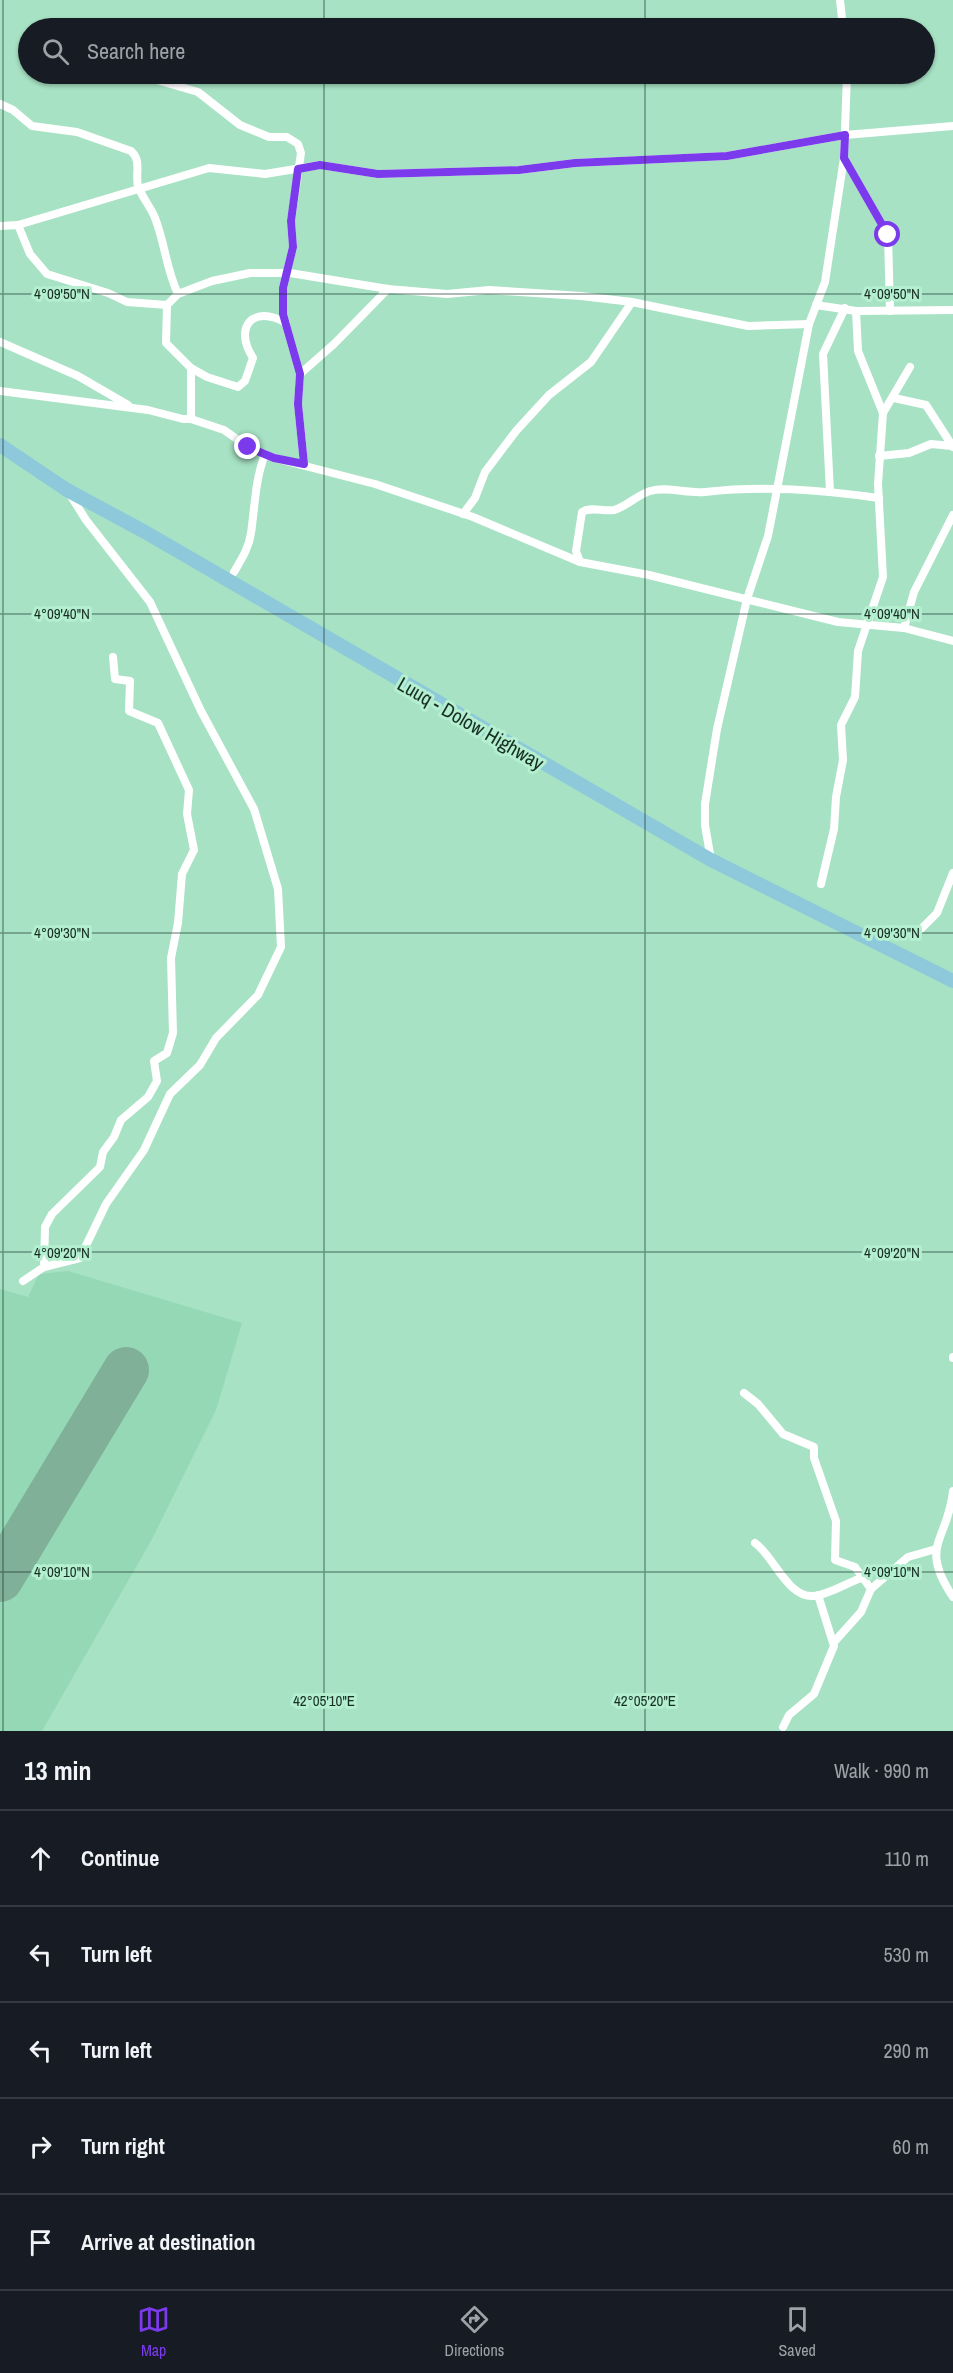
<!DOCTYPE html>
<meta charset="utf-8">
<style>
body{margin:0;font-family:"Archivo Narrow",sans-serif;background:#242831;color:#f1f3f6}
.stop{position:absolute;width:18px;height:18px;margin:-14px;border:4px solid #7c3aed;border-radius:50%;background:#fff}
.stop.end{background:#7c3aed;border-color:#fff;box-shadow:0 2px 6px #0008}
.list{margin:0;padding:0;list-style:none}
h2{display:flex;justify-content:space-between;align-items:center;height:78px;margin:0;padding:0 24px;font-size:26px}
h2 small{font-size:20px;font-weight:400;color:#9ea1a6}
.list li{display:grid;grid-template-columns:39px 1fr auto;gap:18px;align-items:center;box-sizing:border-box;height:96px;padding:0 24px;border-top:2px solid #363941}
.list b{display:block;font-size:22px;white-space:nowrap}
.list em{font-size:20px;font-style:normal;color:#9ea1a6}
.icon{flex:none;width:33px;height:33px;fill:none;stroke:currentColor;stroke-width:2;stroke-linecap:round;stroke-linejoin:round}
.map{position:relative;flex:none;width:953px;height:1731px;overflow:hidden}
.search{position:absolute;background:#171b24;box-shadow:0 2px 4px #0004;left:18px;right:18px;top:18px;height:66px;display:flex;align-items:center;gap:15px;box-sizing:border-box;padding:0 21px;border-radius:33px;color:#9ea1a6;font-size:22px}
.sheet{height:558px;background:#171b24}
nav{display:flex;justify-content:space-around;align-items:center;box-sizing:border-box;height:84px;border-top:2px solid #363941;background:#171b24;font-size:16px;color:#9ea1a6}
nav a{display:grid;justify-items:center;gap:3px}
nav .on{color:#7c3aed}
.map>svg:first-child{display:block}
</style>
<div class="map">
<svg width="953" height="1731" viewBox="0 0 953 1731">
<rect width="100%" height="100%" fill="#a7e2c4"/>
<polygon fill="#94d8b6" points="68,1271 242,1323 216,1410 152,1539 42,1731 0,1731 0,1289 28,1297 39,1274"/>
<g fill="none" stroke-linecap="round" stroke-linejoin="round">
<polyline stroke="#80b098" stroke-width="46" points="0,1579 126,1370"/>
<g stroke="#fff" stroke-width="8">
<polyline points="840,0 843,28"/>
<polyline points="136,74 198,92 240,125 269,137 287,137 298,144 301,153 291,221 293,247 283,288 283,314 300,374"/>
<path d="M 0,104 L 13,110 L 32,126 L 77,132 L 131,151 C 142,161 135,173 138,186 C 140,194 152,209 155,218 C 165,243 166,269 178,294"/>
<polyline points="844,158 888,235 890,311"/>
<polyline points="18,225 30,254 47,274 108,293 127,302 167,305 178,294 212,281 250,273 290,273 388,289 447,294 489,290 581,296 632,302 748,326 809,324"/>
<polyline points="0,226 18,225 209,168 265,174 320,165 378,174 519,170 575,163 727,156 845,135 953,126"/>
<polyline points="167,305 166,343 191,368 191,419"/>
<polyline points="816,305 856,311 953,310"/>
<polyline points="0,342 78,376 128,405"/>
<path d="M 191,368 L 207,377 L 238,387 L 245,381 L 253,358 C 233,327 253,304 286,323"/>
<polyline points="0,391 148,410 183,419 191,419 224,430 248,447 274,458 375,484 473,517 580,562 649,575 838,622 904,628 953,641"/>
<polyline points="894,398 926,405 953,447"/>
<polyline points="883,413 910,367"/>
<polyline points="879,456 909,453 931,444 952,446"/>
<polyline points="304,464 298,404 300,374 334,344 388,289"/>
<polyline points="830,492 823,354 845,308"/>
<polyline points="463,514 475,498 485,472 516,431 549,395 591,362 632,302"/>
<path d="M 580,562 L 576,551 L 582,512 C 591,506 603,512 614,510 C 626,507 637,495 650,491 C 668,486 687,494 705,492 C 763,485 821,490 879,498"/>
<path d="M 234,572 C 241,560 249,548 251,533 C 255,506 255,480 265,454"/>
<polyline points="904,628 914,592 953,515"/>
<polyline points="711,860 705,825 705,804 717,729 747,599 768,536 809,324 825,282 844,158 847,74"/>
<polyline points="821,884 834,829 836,797 843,760 841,725 855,697 858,651 883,577 878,484 883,413 858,351 856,311"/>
<polyline points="920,930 937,913 953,873"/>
<polyline points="44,1267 45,1227 52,1214 100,1167 103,1152 114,1137 121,1120 148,1097 157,1081 154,1061 167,1053 173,1033 171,958 178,923 182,874 194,850 187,814 189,790 158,723 129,711 130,681 115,679 113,657"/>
<polyline points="23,1281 44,1267 80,1258 106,1204 144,1150 170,1094 200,1065 216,1038 258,995 281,947 278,889 254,809 201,711 150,602 86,520 69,493"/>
<polyline points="953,1357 953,1358"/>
<polyline points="744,1393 758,1404 783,1434 814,1447 814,1458 836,1521 835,1560 855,1567 871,1589 861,1612 835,1641"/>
<path d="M 953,1491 C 948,1541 918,1545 953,1597"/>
<path d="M 755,1543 C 774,1556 787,1598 814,1596 C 831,1594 848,1582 864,1577"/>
<polyline points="871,1589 908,1557 936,1549"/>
<polyline points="783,1727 789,1715 814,1694 834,1646 818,1595"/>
</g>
<polyline stroke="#8dc8db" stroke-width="14" points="0,445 67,490 145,532 711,860 953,981"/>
</g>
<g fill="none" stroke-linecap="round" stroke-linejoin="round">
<polyline stroke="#7c3aed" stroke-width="8" points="248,447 274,458 304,464 298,404 300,374 283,314 283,288 293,247 291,221 298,169 320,165 378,174 519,170 575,163 727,156 845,135 844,158 888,235"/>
</g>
<path fill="none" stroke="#172e23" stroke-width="1.5" stroke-opacity="0.45" d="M 3,0 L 3,1731M 324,0 L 324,28M 645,0 L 645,28M 324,74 L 324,1731M 645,74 L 645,1731M 0,294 L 953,294M 0,614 L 953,614M 0,933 L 953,933M 0,1252 L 953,1252M 0,1572 L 953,1572"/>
<g text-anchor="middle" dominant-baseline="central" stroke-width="6" stroke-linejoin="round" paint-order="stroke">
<g font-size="20" fill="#172e23" stroke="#b4efd0">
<text transform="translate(471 723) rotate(30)">Luuq - Dolow Highway</text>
</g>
</g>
<g font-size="15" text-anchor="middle" fill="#172e23" stroke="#b4efd0" stroke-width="6" stroke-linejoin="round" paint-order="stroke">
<text x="62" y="299">4°09'50"N</text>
<text x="892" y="299">4°09'50"N</text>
<text x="62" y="619">4°09'40"N</text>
<text x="892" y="619">4°09'40"N</text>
<text x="62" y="938">4°09'30"N</text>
<text x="892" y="938">4°09'30"N</text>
<text x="62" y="1258">4°09'20"N</text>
<text x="892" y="1258">4°09'20"N</text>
<text x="62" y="1577">4°09'10"N</text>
<text x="892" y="1577">4°09'10"N</text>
<text x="324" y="1706">42°05'10"E</text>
<text x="645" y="1706">42°05'20"E</text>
</g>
</svg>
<div class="stop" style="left:888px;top:235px"></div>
<div class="stop end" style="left:248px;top:447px"></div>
<div class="search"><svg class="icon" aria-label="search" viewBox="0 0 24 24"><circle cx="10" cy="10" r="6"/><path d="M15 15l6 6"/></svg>Search here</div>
</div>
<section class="sheet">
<h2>13 min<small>Walk · 990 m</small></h2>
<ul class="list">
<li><svg class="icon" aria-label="ahead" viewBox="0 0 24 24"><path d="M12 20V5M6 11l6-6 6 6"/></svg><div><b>Continue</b></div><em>110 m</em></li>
<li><svg class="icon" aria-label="left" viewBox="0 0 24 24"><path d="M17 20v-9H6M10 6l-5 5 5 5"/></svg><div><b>Turn left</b></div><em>530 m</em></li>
<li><svg class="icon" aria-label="left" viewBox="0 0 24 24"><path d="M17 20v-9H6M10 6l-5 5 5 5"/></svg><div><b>Turn left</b></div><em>290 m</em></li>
<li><svg class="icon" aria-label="right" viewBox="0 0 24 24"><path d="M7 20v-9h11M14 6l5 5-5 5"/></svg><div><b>Turn right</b></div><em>60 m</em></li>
<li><svg class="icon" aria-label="arrive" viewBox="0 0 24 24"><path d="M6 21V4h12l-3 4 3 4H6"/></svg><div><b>Arrive at destination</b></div></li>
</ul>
</section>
<nav>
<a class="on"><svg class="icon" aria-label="map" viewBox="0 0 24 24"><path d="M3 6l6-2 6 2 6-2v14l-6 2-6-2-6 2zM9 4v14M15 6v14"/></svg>Map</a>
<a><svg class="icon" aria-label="directions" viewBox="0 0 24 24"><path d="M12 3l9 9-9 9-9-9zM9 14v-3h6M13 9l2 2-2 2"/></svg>Directions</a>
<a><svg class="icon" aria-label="saved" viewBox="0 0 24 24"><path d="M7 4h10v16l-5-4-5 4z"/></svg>Saved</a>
</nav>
